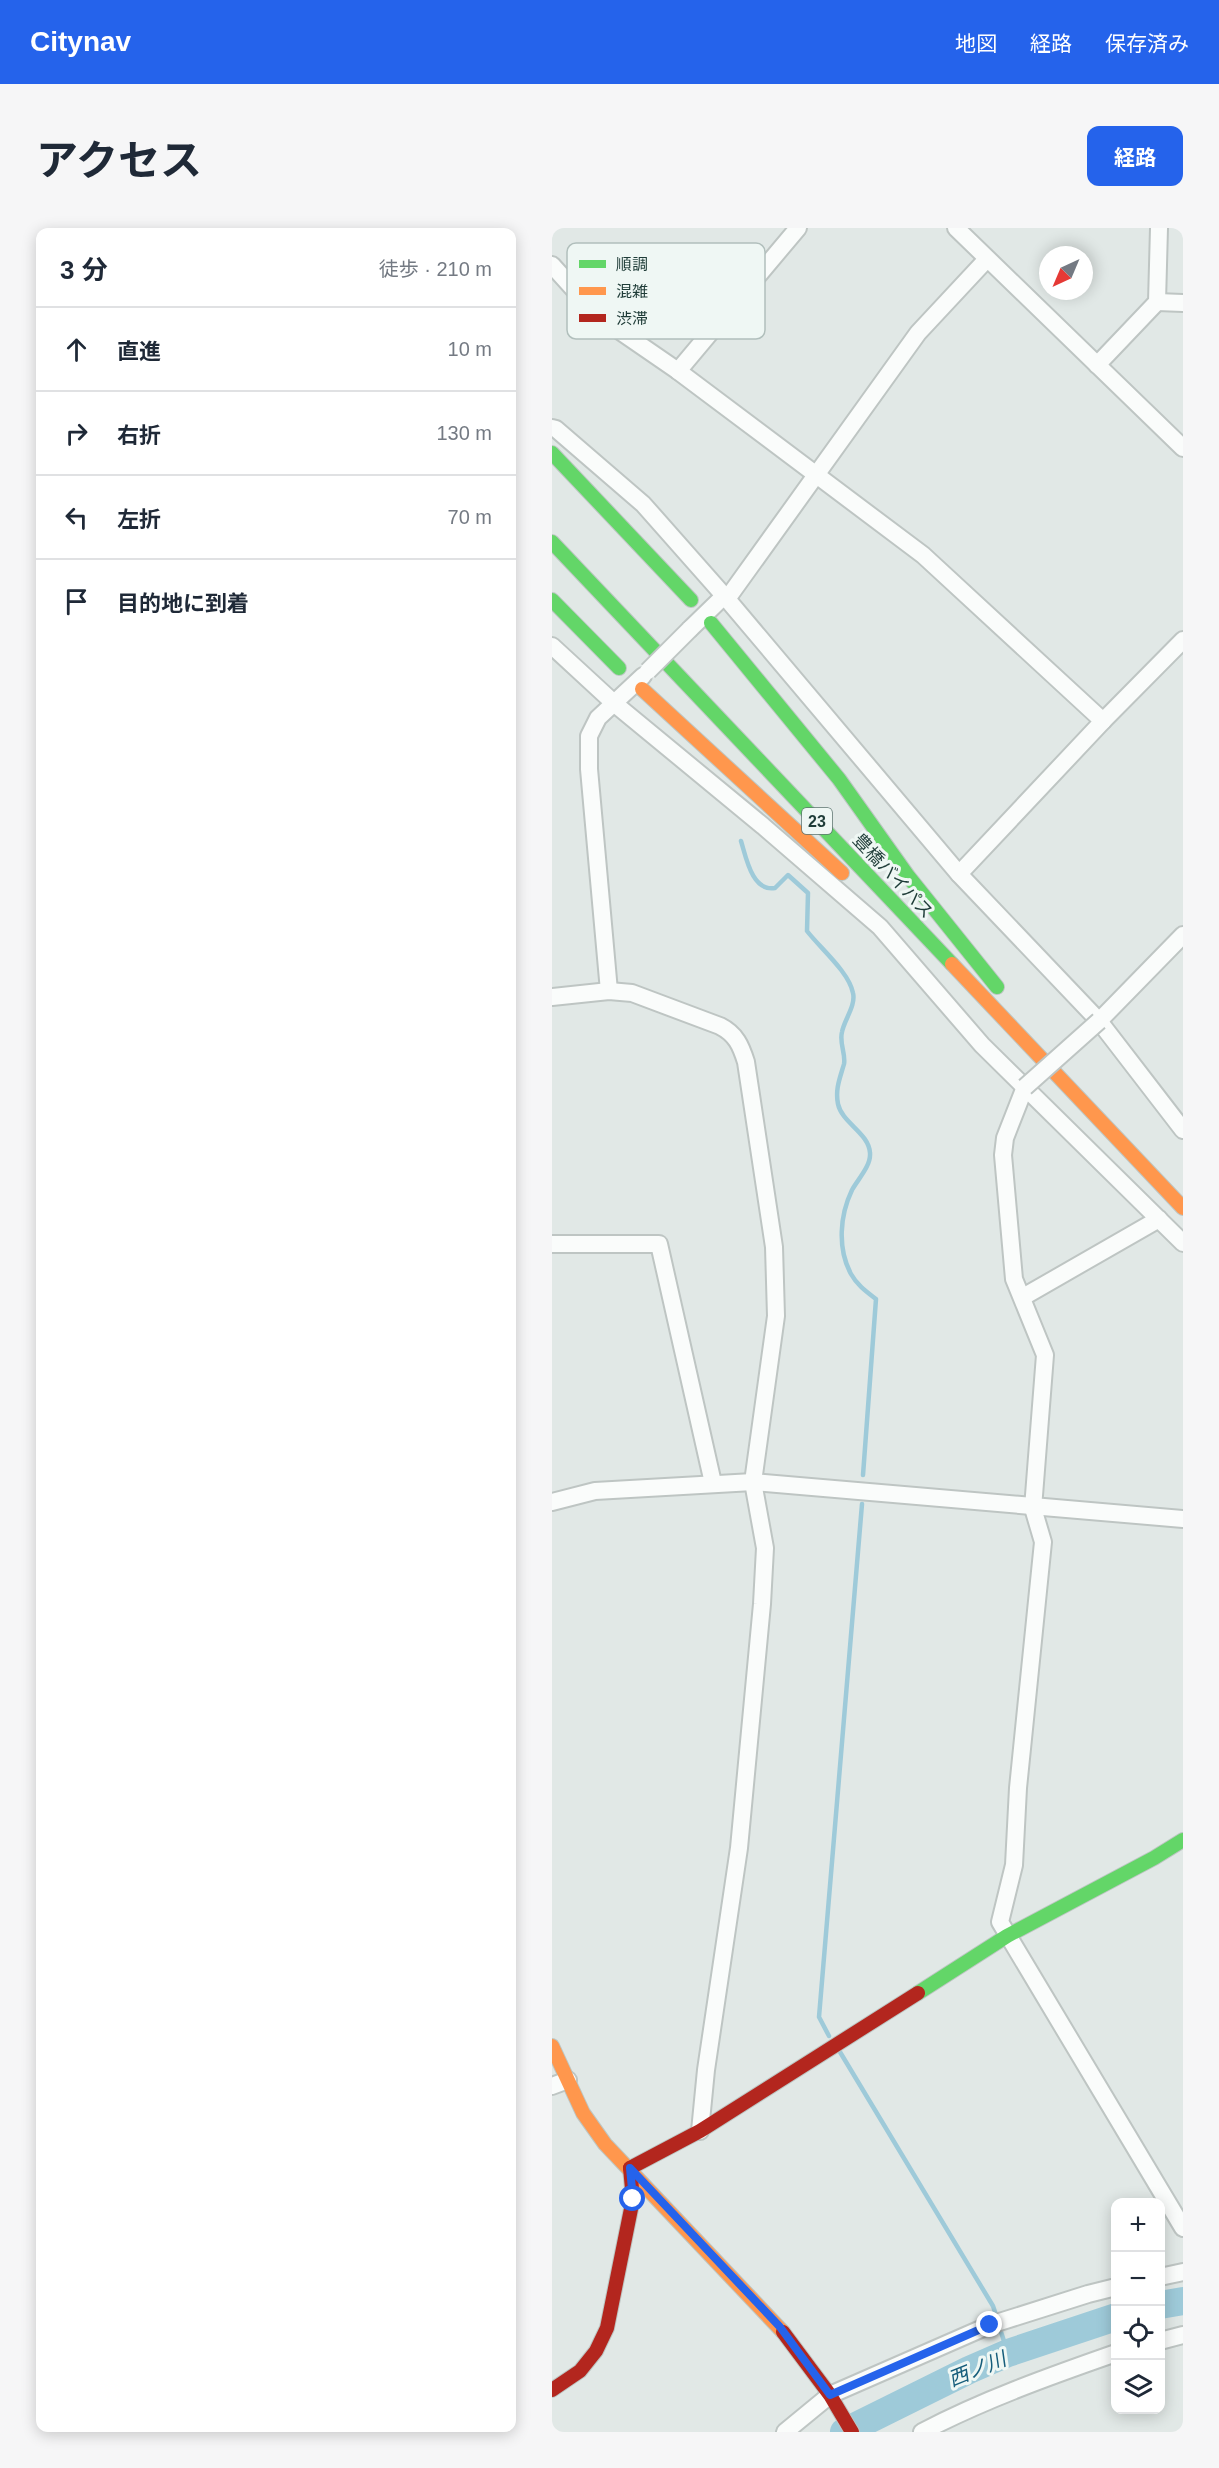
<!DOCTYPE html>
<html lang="ja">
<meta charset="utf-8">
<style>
body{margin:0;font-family:Helvetica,"Noto Sans JP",sans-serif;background:#f6f6f7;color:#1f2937}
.controls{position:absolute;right:18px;bottom:18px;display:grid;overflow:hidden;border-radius:12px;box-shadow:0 3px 15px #0003}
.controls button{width:54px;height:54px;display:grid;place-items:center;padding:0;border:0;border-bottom:2px solid #e0e1e3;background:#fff;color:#1f2937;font:30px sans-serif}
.compass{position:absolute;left:487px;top:18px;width:54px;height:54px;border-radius:50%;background:#fff;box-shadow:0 3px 15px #0003;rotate:224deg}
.stop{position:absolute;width:18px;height:18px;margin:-14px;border:4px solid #2563eb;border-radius:50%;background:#fff}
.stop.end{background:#2563eb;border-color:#fff;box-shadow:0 2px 6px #0008}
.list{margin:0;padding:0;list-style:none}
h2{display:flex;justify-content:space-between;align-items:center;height:78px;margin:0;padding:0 24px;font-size:26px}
h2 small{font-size:20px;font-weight:400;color:#747a83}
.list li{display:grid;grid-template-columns:39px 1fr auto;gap:18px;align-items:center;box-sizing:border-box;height:84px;padding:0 24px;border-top:2px solid #e0e1e3}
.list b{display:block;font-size:22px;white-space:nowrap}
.list em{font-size:20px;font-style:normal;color:#747a83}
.icon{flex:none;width:33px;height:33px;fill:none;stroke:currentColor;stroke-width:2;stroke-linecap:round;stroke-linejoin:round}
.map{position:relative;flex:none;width:631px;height:2204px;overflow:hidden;border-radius:12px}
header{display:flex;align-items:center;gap:36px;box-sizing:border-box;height:84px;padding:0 30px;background:#2563eb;color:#fff}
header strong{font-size:28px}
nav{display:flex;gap:33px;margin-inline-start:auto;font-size:21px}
.intro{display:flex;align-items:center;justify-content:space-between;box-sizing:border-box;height:144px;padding:0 36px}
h1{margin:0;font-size:42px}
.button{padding:15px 27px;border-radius:12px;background:#2563eb;color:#fff;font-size:21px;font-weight:700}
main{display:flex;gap:36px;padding:0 36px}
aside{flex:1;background:#fff;border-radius:12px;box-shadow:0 3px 15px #0003}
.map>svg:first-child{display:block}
</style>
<header>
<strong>Citynav</strong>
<nav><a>地図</a><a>経路</a><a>保存済み</a></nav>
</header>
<div class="intro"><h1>アクセス</h1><a class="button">経路</a></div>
<main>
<aside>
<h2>3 分<small>徒歩 · 210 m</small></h2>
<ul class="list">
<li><svg class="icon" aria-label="ahead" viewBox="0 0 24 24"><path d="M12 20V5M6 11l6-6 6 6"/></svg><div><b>直進</b></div><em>10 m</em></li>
<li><svg class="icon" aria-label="right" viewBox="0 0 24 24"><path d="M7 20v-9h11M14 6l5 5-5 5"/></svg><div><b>右折</b></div><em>130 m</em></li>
<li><svg class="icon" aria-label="left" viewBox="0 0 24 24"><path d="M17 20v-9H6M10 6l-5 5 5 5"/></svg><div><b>左折</b></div><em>70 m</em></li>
<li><svg class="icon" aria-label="arrive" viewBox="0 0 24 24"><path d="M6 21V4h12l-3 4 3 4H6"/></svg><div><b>目的地に到着</b></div></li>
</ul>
</aside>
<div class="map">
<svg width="631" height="2204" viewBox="0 0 631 2204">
<rect width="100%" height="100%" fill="#e1e8e6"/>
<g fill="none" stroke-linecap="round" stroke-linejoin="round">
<g stroke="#9ecad9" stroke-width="4.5">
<path d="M 189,613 C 194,629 200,664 223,660 L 236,647 L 256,665 L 255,703 C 268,720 297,744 301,765 C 304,778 292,792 290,804 C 287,815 294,826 292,836 C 288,850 283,861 286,876 C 290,895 317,905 318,925 C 319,938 306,951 300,962 C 288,987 285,1020 299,1046 C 305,1057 315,1064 324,1071 L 311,1247"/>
<polyline points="277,1808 267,1789 310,1276"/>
<polyline points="288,1824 441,2078 445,2090"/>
<polyline points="447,2098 456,2125"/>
</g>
<g stroke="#9ecad9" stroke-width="28">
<polyline points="608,2077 631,2073"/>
<polyline points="292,2204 417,2142 456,2125 564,2089"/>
</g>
<defs>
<g id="street">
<polyline points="404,0 631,220"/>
<polyline points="0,37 46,88 126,143 371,327 551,493"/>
<polyline points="605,74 631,75"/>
<polyline points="545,137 605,74 607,0"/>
<polyline points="126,143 246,0"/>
<polyline points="0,200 4,201 91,276 175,371 407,646 547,793 631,902"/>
<polyline points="175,371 366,105 435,31"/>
<polyline points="138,401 172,368"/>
<polyline points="0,418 63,476 211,598 328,699 430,817 631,1015"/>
<polyline points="407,646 551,493 631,412"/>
<polyline points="57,763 37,541 37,508 46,490 91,448"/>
<path d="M 0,769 L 57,763 L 80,765 L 168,798 C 184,806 189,818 194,834 L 222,1019 L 224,1088 L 201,1254 L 213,1320 L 210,1376 L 187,1620 L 154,1842 L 148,1903"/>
<polyline points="547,793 631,707"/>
<polyline points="473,859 453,910 451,927 462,1051 493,1127 481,1280 491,1314 466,1560 462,1637 448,1694 631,2000"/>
<polyline points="0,1016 107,1016 161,1255"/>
<polyline points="471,1069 607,991"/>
<polyline points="0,1274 43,1263 201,1254 631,1291"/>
<polyline points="0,1858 16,1852"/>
<polyline points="608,2049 631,2044"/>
<polyline points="608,2113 631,2107"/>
<polyline points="233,2204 278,2167 438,2097 536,2066 564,2059"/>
<path d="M 370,2204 C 431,2172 498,2148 564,2125"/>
</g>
<g id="fast">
<polyline points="0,225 139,372"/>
<polyline points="0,314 400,736"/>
<polyline points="0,372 67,440"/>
<polyline points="159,395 287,551 356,648 445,759"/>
<polyline points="366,1765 455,1708 602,1630 631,1612"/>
</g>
<g id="slow">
<polyline points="90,461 290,645"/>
<polyline points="400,736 631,980"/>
<polyline points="0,1818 31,1885 53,1916 231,2104"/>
</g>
<g id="jam">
<polyline points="78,1940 148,1903 366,1765"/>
<polyline points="231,2104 278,2167 300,2204"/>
<polyline points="0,2162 28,2143 44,2123 55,2100 81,1971 78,1940"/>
</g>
</defs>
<use href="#street" stroke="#bec5c3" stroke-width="20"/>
<use href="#fast" stroke="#bdc6c3" stroke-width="16"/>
<use href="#slow" stroke="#bdc6c3" stroke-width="16"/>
<use href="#jam" stroke="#bdc6c3" stroke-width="16"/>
<use href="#street" stroke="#fafcfb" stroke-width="16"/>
<use href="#fast" stroke="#63d668" stroke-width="14"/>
<use href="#slow" stroke="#ff974d" stroke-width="14"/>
<use href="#jam" stroke="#b3261e" stroke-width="14"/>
<defs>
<g id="street-bridge">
<polyline points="96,443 138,401"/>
<polyline points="473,859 547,793"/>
</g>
</defs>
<use href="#street-bridge" stroke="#bec5c3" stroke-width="20" stroke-linecap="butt"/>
<use href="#street-bridge" stroke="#fafcfb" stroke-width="16"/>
</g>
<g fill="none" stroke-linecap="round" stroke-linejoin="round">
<polyline stroke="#2563eb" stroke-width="8" points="81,1971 78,1940 228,2099 278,2167 438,2097"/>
</g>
<g text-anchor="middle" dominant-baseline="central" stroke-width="6" stroke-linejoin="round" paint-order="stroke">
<rect fill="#eff7f4" stroke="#5d7470" stroke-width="1.5" x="250" y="580" width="30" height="26" rx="4.5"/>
<g font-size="16" font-weight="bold" fill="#1f3c38">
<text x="265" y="593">23</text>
</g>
<g font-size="18" fill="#1f3c38" stroke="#eff7f4">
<text transform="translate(341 648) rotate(47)">豊橋バイパス</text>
</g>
<g font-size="20" font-style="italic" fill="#165d7b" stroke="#eff7f4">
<text transform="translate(425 2141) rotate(-22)">西ノ川</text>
</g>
</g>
<rect x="15" y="15" width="198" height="96" rx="9" fill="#eff7f4" stroke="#b1bfbc" stroke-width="1.5"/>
<rect x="27" y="32" width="27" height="8" fill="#63d668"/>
<rect x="27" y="59" width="27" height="8" fill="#ff974d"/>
<rect x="27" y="86" width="27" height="8" fill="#b3261e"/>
<g font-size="16" fill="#1f3c38">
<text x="64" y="42">順調</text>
<text x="64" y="69">混雑</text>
<text x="64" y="96">渋滞</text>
</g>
</svg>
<div class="controls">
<button>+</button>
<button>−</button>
<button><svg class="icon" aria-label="locate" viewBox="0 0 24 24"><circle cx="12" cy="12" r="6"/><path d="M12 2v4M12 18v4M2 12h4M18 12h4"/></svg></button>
<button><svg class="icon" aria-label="layers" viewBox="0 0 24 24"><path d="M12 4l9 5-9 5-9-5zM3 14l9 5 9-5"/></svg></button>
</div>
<svg class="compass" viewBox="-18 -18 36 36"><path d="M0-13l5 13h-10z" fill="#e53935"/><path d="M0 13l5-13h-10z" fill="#747a83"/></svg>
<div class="stop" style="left:81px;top:1971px"></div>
<div class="stop end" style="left:438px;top:2097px"></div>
</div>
</main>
